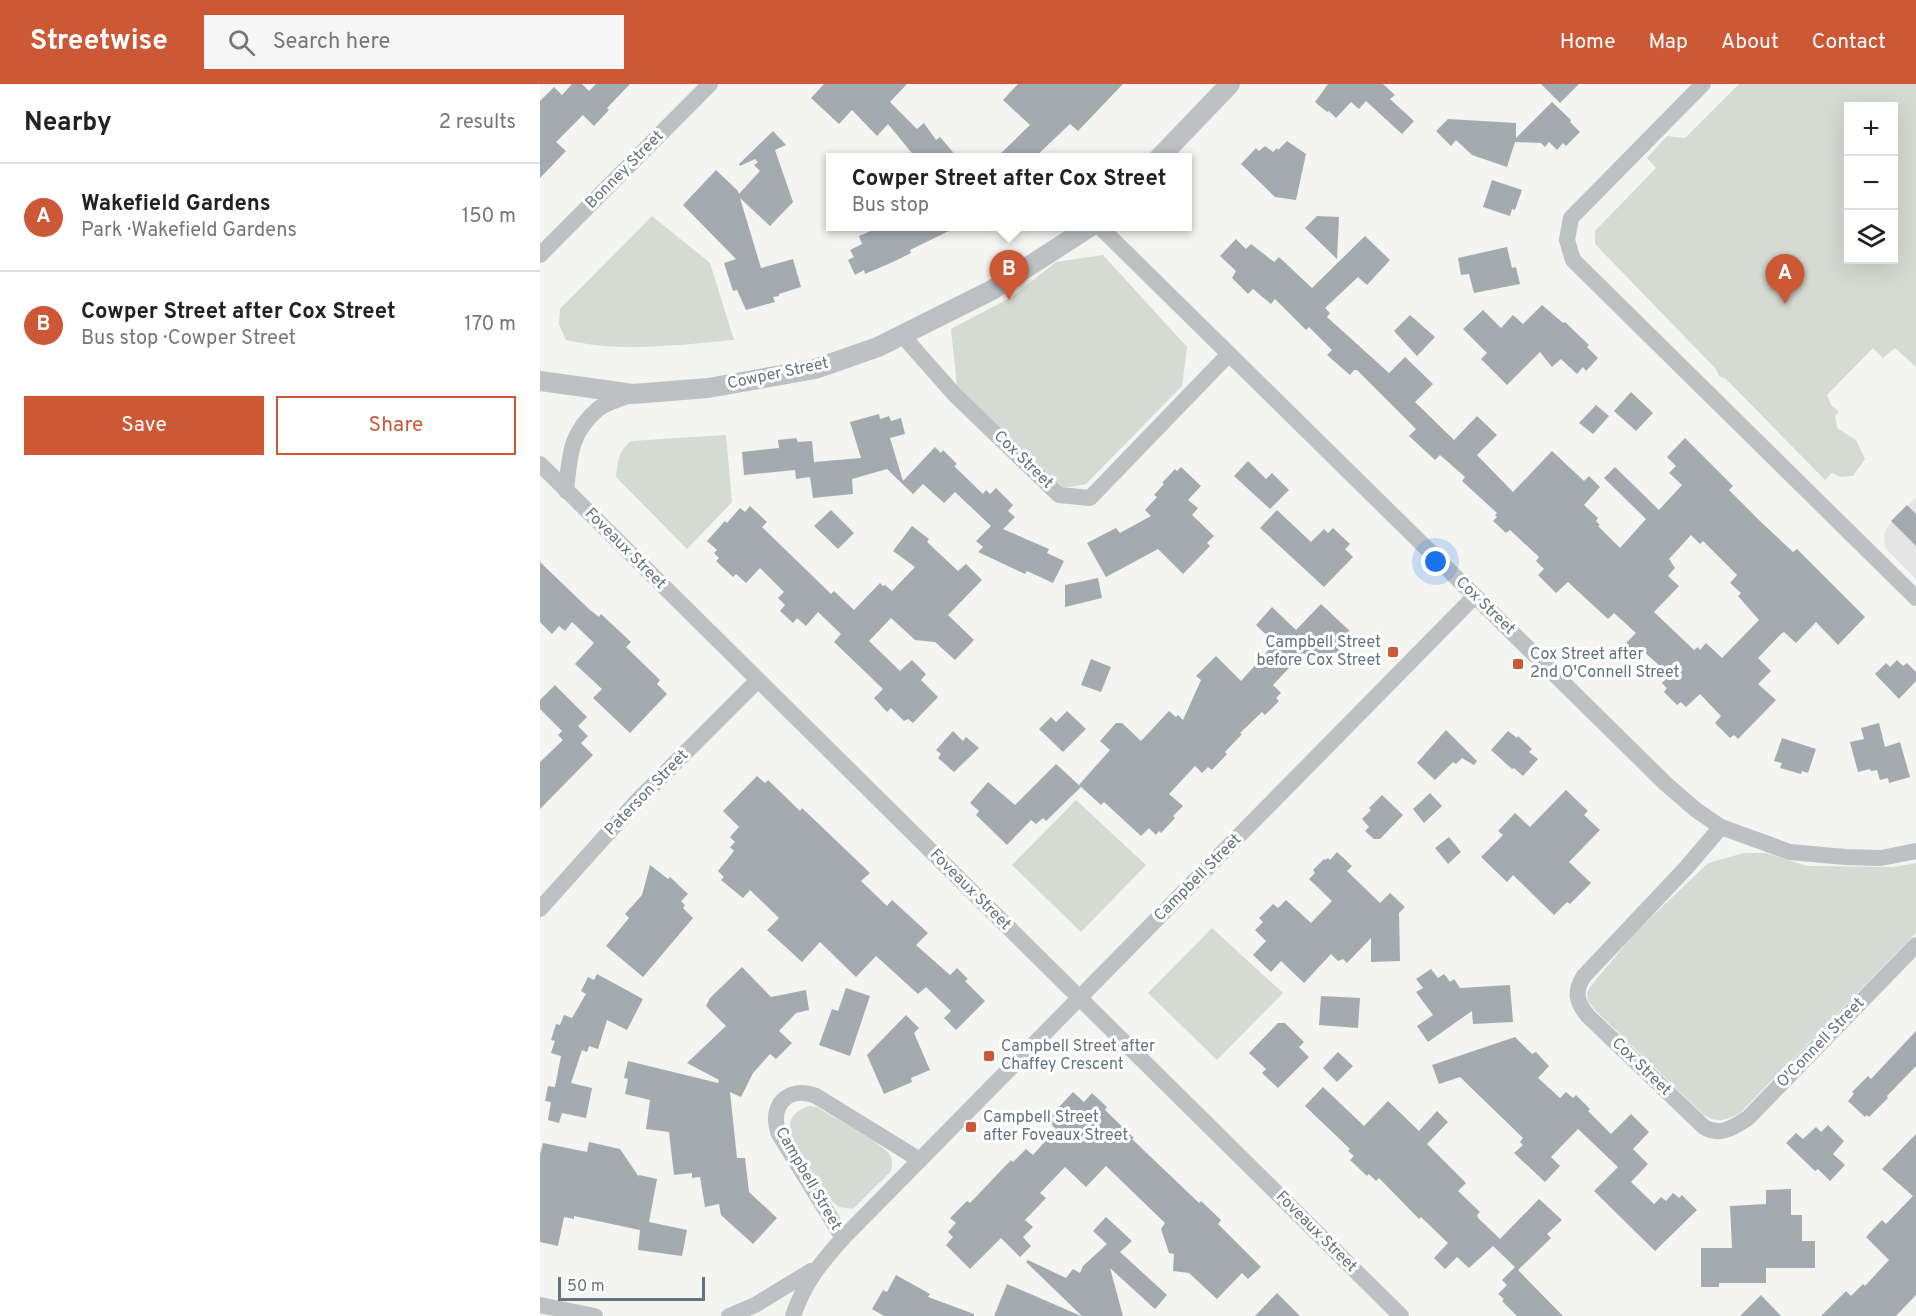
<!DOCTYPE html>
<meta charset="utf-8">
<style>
body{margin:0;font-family:Overpass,sans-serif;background:#f6f6f6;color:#222}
.controls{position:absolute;right:18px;top:18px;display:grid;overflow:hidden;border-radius:0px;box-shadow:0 6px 24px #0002}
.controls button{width:54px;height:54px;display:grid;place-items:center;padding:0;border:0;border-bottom:2px solid #e0e0e0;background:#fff;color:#222;font:30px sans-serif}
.scale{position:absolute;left:18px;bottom:15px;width:147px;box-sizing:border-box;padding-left:6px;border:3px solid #66737e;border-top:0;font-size:16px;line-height:21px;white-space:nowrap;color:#66737e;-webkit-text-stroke:4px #fff;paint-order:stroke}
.you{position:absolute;left:896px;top:478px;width:21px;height:21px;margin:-15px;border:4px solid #fff;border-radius:50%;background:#1a73e8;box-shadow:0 0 0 9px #1a73e833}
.badge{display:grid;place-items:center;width:39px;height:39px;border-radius:50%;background:#cd5836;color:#fff;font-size:20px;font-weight:700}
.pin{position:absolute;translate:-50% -50px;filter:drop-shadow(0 2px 3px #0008)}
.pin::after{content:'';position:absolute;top:32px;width:21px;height:18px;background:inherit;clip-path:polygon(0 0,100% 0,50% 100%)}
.popup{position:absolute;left:286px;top:69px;width:366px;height:78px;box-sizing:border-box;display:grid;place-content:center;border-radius:0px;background:#fff;filter:drop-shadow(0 2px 4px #0005);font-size:20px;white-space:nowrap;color:#767676}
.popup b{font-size:22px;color:#222}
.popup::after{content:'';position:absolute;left:50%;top:100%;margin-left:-12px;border:12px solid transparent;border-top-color:#fff}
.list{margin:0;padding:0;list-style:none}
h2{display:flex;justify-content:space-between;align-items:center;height:78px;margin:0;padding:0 24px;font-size:26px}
h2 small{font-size:20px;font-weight:400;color:#767676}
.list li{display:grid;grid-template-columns:39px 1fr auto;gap:18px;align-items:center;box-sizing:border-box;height:108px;padding:0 24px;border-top:2px solid #e0e0e0}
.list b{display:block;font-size:22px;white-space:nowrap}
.list p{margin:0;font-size:20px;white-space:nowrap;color:#767676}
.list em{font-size:20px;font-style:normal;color:#767676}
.actions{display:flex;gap:12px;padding:18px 24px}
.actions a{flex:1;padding:14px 0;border:2px solid #cd5836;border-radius:0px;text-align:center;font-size:21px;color:#cd5836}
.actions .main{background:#cd5836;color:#fff}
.icon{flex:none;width:33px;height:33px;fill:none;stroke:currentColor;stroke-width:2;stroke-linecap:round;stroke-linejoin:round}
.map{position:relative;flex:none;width:1376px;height:1232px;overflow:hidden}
header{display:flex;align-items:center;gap:36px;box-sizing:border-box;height:84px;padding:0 30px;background:#cd5836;color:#fff}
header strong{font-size:28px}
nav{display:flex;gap:33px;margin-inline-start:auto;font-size:21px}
.search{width:420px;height:54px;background:#f6f6f6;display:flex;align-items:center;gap:15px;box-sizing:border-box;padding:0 21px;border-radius:0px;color:#767676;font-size:22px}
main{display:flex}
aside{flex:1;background:#fff}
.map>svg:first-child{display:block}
</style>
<header>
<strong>Streetwise</strong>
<div class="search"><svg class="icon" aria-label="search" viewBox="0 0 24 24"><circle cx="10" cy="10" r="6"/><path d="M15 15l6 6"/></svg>Search here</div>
<nav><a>Home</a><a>Map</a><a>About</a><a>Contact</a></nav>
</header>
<main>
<aside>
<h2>Nearby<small>2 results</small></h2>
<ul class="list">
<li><span class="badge">A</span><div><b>Wakefield Gardens</b><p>Park · Wakefield Gardens</p></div><em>150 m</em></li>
<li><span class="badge">B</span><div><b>Cowper Street after Cox Street</b><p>Bus stop · Cowper Street</p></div><em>170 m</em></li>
</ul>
<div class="actions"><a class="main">Save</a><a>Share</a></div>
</aside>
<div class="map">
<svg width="1376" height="1232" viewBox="0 0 1376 1232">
<rect width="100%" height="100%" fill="#f4f4f0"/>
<polygon fill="#e4e5e4" points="1376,413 1376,495 1349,468 1345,462 1344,449 1349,441"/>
<g fill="#d5dad2" fill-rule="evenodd">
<path d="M 1199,0 L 1376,0 L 1376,283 L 1355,264 L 1343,274 L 1333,264 L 1287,311 L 1291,321 L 1299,328 L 1295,332 L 1297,344 L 1316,356 L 1325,375 L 1313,392 L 1301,393 L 1292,389 L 1285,396 L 1186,295 L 1179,292 L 1176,285 L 1055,160 L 1055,147 L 1116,84 L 1107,74 L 1127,52 L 1145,54 ZM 1308,22 L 1354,22 L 1354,176 L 1308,176 Z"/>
<path d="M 112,132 L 170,179 L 194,256 C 138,261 82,269 26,256 L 19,240 L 20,225 Z"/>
<polygon points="563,171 647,263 642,302 546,400 524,404 417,302 411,245 472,213 516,178"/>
<path d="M 186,351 L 192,418 L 147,465 L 76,393 C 77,378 79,366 91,357 Z"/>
<polygon points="536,716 606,781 541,848 472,781"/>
<path d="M 1204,769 L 1226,769 L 1267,782 L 1354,783 L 1376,779 L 1376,849 L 1201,1028 C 1188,1036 1178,1040 1164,1031 L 1056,927 L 1048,917 L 1047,909 L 1050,903 L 1095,849 L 1168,779 Z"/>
<polygon points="672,844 743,909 677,976 608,909"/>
<path d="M 269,1022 L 277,1023 C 292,1033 340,1058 349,1070 C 353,1076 353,1081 350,1088 L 313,1125 L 299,1123 L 292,1117 C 284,1104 250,1058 250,1045 C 249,1032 258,1026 269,1022 Z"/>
</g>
<g fill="#a4abb0" fill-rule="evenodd">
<polygon points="32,0 42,0 49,7 56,0 90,0 67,24 69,26 54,42 43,31 16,58 26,67 0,94 0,17 14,3 22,11"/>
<polygon points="284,0 367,0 350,18 377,45 384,39 396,56 400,53 418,74 376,74 348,40 337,52 312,26 299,40 271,14"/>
<polygon points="478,0 583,0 538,47 530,40 494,74 456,74 490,41 463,16"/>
<polygon points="788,0 843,0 855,11 850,15 874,37 862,50 826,17 819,25 811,18 796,34 789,27 787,28 775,18"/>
<polygon points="1001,0 1039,0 1020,19"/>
<polygon points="1012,18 1031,36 1030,38 1040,48 1026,62 1023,59 1017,66 1009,58 1005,63 1001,59 975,58 967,83 932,71 916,56 911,62 896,47 908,35 976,39 976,54"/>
<polygon points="233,47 246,61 235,66 253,118 230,142 200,114 221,184 253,175 261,203 239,210 239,212 233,213 235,218 206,226 197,206 193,207 184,179 196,175 143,121 176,86 198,107 199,110 220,87 214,81 218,78 215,75 200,82 199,80"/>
<polygon points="747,57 766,70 756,116 735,113 701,80 716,64 719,67 725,62 733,68 737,64 738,66"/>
<polygon points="952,96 982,106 975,126 972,125 970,132 943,123"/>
<polygon points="777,132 799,133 797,175 765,144"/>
<polygon points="342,142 419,142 370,166 371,169 353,178 325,190 324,186 315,191 308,176 314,173 310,166 322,160 319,152"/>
<path d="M 825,152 L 850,176 L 827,201 L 818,193 L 785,224 L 790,229 L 787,233 L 849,289 L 865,273 L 893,300 L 875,318 L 914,356 L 937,332 L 957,351 L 937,371 L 973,408 L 1012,367 L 1044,397 L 1049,392 L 1060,403 L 1044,421 L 1058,434 L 1056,437 L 1060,441 L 1058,442 L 1080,464 L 1106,435 L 1064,394 L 1075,383 L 1119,426 L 1142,401 L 1129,389 L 1136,382 L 1127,373 L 1145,354 L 1193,402 L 1189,406 L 1222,439 L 1253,468 L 1257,465 L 1325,533 L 1298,561 L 1276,538 L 1256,559 L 1244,548 L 1242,549 L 1218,574 L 1231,587 L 1218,600 L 1236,616 L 1198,655 L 1194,651 L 1190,654 L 1175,639 L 1181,632 L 1160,610 L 1146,623 L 1141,618 L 1137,621 L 1124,608 L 1127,604 L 1122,599 L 1130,591 L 1102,566 L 1098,572 L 1085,560 L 1096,549 L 1074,529 L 1068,535 L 1028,498 L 1016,509 L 998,491 L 1004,485 L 996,477 L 999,473 L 970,446 L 966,449 L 953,437 L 957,433 L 955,431 L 957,429 L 922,397 L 925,393 L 900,371 L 895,376 L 869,352 L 876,345 L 817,286 L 814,286 L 810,291 L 787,271 L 792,266 L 769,243 L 766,246 L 735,215 L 731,220 L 713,205 L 708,210 L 692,194 L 696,187 L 680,172 L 696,155 L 706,165 L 711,160 L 734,178 L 739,173 L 772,204 ZM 1151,451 L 1160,460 L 1163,457 L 1197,491 L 1190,499 L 1201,509 L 1198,512 L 1219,536 L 1182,574 L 1166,559 L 1160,566 L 1158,563 L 1154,566 L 1114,528 L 1139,502 L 1128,492 L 1135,484 L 1129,475 Z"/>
<polygon points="967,163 972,184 976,183 980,200 934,209 929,190 921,191 918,174"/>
<polygon points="1002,221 1023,239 1025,238 1049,261 1047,263 1058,274 1046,287 1043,283 1037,290 1021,275 1012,283 1000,268 967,301 941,275 947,269 923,245 943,226 961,244 973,231 983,240"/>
<polygon points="870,231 895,253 877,272 854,247"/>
<polygon points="1091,308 1113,329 1096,347 1074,327"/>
<polygon points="1056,321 1069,332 1053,350 1039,339"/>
<polygon points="339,330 340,335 349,332 351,337 361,334 365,350 350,354 363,397 395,363 401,369 403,366 417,380 414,382 443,410 446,406 450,410 456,404 473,421 468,427 475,433 463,445 509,465 507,469 524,477 513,499 487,487 485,490 438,468 443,463 436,457 451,442 415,408 404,419 383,400 373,410 347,385 312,395 313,410 273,414 270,393 256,395 255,386 204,391 202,368 239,364 238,356 256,354 258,358 272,357 274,378 321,374 310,338"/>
<polygon points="708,377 726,395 732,389 749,406 730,425 694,392"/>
<polygon points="641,383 661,402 648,416 658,424 652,431 674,452 667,459 670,462 643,490 618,465 566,493 547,459 576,444 580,449 611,432 605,426 617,413 614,411 624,400 622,399 635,385 637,387"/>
<polygon points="1367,421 1376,430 1376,462 1351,437"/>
<polygon points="210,422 227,438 222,443 291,510 294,507 314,526 340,499 343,502 345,501 352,507 375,483 353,467 372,442 389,455 387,458 418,487 426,480 442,496 408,531 434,556 415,576 395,558 375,556 351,534 329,557 360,587 372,576 386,590 381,596 398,613 373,639 368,635 364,637 351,624 347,628 334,614 343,605 294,558 301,550 278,528 266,542 257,534 253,539 240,527 245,521 238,514 244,508 220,484 206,499 196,490 193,493 176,477 179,474 174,469 177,466 167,457 185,437 187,439 200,424 205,428"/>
<polygon points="291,426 314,449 298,465 274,442"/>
<polygon points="737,426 771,458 784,445 788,449 793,444 810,460 805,465 813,473 784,503 720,444"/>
<polygon points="0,478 50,526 59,533 61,530 91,558 86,563 120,596 117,600 127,610 90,649 53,614 62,605 35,580 54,559 32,538 25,547 19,542 12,550 0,538"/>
<polygon points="558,494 562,514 525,523 525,501"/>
<polygon points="781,520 813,550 809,553 812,556 798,571 794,568 785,578 777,570 771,576 763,569 733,601 741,609 736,614 739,617 725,631 722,628 700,649 702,650 685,668 687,670 672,686 668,683 662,689 655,682 629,710 643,722 633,732 635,734 621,749 619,747 616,751 609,744 601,752 564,718 561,721 539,701 570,666 560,657 576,639 582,639 601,657 629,627 636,633 638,631 643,636 661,596 656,592 676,572 701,597 735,559 716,541 732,523 756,546"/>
<polygon points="551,575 571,583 561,608 541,601"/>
<polygon points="1357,576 1363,582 1367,579 1376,588 1376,597 1359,615 1335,590 1346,579 1350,583"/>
<polygon points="15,601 47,633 38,642 48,652 41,659 53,671 0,725 0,678 23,656 18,651 22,647 0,625 0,616"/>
<polygon points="527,627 546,645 523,668 499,645 511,633 516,638"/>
<polygon points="1339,639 1345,663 1360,658 1370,693 1349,699 1348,694 1340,696 1337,686 1331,687 1330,685 1318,688 1310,658 1324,655 1321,644"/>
<polygon points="906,646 937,677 934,681 922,674 916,680 913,678 895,696 877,679"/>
<polygon points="413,647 423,657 426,653 439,664 414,688 398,674 401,670 396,666"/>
<polygon points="968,647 977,654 978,652 992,665 989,668 998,675 983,692 974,684 972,685 951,666"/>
<polygon points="1242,654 1276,665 1268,689 1262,687 1261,690 1240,684 1242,679 1234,677"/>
<polygon points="516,680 541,703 506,737 503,734 496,740 491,736 467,761 436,731 439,727 430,719 448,698 475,721"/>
<polygon points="217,692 225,699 228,696 260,727 262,724 330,789 321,797 347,822 352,816 388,849 376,861 410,891 417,884 428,895 425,897 445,917 416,946 404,934 411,927 386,903 378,910 336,872 316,893 280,858 262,878 227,846 239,834 210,806 203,814 181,796 184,793 178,787 194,767 190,763 195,758 190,753 199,743 183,727"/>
<polygon points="1026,706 1048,727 1044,731 1060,746 1029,778 1051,799 1030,820 1027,818 1014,831 973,791 967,798 941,773 963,751 958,747 975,729 990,743"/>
<polygon points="890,709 902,722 884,739 873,725"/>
<polygon points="842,711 863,731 840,755 834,755 825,747 829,743 822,735 831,726 829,724"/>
<polygon points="909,753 921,768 908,780 895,764"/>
<polygon points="797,768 812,782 807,787 840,819 850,809 865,823 859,829 860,877 831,878 831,854 807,879 803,875 798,877 791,870 764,899 741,877 731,888 713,871 726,857 715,846 723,838 719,834 733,820 738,824 746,816 771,839 792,817 769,795 775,789 773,786 784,775 785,776 788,774 790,776"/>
<polygon points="110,781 128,795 130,793 148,810 141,817 145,821 143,824 153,834 103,893 66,862 89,834 85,830 102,811"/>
<polygon points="202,883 231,913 266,906 269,926 256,929 239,947 252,959 236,975 230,970 213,989 201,1013 190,1008 197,1074 205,1074 209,1108 237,1134 213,1160 181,1131 179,1120 165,1123 160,1093 152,1094 152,1089 134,1091 129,1048 106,1045 110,1016 85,1010 88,995 84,994 88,977 178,999 179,996 147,979 186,942 166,922 170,914"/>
<polygon points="891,885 898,894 904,890 910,898 914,895 920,904 970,901 973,938 933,940 932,927 888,958 877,942 893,931 876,908 883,904 876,895"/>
<polygon points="57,890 103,915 87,946 67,936 58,965 49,962 47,968 42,966 31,999 52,1004 46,1034 22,1029 19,1039 8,1036 11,1018 5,1017 8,1002 15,1003 21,972 11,969 15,957 11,956 16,940 20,941 24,931 32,934 46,910 41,907 48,893 54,896"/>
<polygon points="306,904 330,912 310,972 279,961 292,925 298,927"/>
<polygon points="781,912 820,914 818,944 779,941"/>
<polygon points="366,931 379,944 374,949 390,986 371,994 372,998 344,1010 327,971"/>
<polygon points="738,939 745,939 764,958 759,963 769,973 738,1004 722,989 726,985 709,969"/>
<polygon points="1376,947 1376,982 1347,1012 1348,1014 1329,1033 1327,1031 1325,1033 1308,1017 1314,1010 1312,1008 1328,992 1331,995"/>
<polygon points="975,953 992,970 996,968 1009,982 998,994 1020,1014 1026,1008 1033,1014 1036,1011 1050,1025 1048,1027 1071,1050 1091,1030 1109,1048 1093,1065 1108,1080 1091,1098 1114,1120 1121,1113 1126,1117 1133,1109 1139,1114 1142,1111 1157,1126 1115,1167 1054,1107 1078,1083 1038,1045 1011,1073 1020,1082 1005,1098 974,1069 983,1061 980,1058 983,1054 920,993 899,1000 892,981"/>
<polygon points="798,968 813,982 797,998 783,984"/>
<polygon points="783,1003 824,1042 848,1017 879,1047 897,1027 908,1038 887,1060 926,1099 918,1107 940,1128 937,1131 938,1134 960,1155 999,1115 1022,1136 1007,1150 1011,1154 978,1186 1023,1232 977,1232 962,1217 964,1215 958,1210 967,1201 962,1196 975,1183 953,1162 929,1184 917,1173 905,1185 894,1174 908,1159 881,1133 879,1135 839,1094 836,1097 829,1090 827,1092 810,1076 814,1072 808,1067 810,1065 765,1022"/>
<polygon points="533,1008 544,1018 552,1009 567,1023 565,1026 594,1054 592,1055 659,1119 661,1117 681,1136 678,1140 721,1183 708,1195 702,1189 677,1215 649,1189 633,1187 634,1170 629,1169 621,1145 625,1139 566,1082 546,1103 525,1083 500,1109 506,1114 485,1136 493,1143 483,1153 491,1162 480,1173 461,1154 430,1185 406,1161 413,1153 408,1148 416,1139 410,1134 427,1117 430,1119 471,1076 473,1078 486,1065 493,1071 516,1045 507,1036"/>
<polygon points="1288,1041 1304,1057 1293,1070 1305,1081 1290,1097 1278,1085 1275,1087 1246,1059 1256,1049 1263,1055 1276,1043 1281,1048"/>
<polygon points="1376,1050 1376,1211 1356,1232 1281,1232 1306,1207 1311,1212 1323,1200 1325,1202 1349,1176 1326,1153 1342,1136 1346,1140 1373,1112 1342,1085"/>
<polygon points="49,1058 80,1065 99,1093 99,1091 117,1095 109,1138 147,1146 142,1172 98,1166 100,1146 34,1132 34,1135 24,1133 18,1162 0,1158 0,1071 3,1059 47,1068"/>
<polygon points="1251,1105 1251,1131 1262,1131 1262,1157 1275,1157 1275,1184 1226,1184 1226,1199 1179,1199 1179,1203 1161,1203 1161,1164 1192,1164 1190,1122 1226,1120 1226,1106"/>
<polygon points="566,1133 592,1157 580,1168 627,1211 615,1225 570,1184 583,1232 542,1232 486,1178 488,1176 526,1194 533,1185 540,1189 543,1182 567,1160 553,1147"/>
<polygon points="356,1191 390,1210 388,1213 434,1230 434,1232 344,1232 332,1225 343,1206 347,1208"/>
<polygon points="467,1200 502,1215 541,1232 454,1232"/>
<polygon points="737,1209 760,1232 715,1232"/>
<polygon points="1221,1211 1241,1232 1200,1232"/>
</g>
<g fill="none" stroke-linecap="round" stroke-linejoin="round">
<g stroke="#bdc1c4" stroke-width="16">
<polyline points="1163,0 1031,134 1027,156 1033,176 1376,514"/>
<polyline points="559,142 1126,700 1156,726 1181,743 1250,768 1305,773 1341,774 1376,767"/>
<polyline points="0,171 170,0"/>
<polyline points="362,251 415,311 519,411 550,414 689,270"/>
<polyline points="0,380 861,1232"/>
<path d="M 26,407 C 30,372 29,350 58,325 C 67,318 83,314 93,310"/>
<path d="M 1181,743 L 1146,784 L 1044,892 C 1034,907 1036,918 1048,932 L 1164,1043 C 1180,1053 1194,1043 1208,1034 L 1376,861"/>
<polyline points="0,825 96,718 218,596"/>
<path d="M 303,1154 L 239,1050 C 228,1022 248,1001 276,1012 L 380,1076"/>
<polyline points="0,1221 55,1232"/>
<polyline points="189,1232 215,1221 271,1187"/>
<path d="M 253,1232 C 264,1199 280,1180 303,1154 L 935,512"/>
</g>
<g stroke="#bdc1c4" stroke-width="20">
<polyline points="619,74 690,0"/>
<polyline points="0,297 93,310 168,304 275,285 338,263 452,206 551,142"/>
</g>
</g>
<g fill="#cd5836" stroke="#fff" stroke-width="2">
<rect x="847" y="562" width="12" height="12" rx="3"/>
<rect x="972" y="574" width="12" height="12" rx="3"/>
<rect x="443" y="966" width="12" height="12" rx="3"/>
<rect x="425" y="1037" width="12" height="12" rx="3"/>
</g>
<g text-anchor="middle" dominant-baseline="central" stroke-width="6" stroke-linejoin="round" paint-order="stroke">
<g font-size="16" fill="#66737e" stroke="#fff">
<text transform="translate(85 86) rotate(-45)">Bonney Street</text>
<text transform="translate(238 290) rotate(-12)">Cowper Street</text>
<text transform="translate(483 376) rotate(44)">Cox Street</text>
<text transform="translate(85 465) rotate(45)">Foveaux Street</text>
<text transform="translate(945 522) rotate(44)">Cox Street</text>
<text transform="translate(107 709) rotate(-46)">Paterson Street</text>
<text transform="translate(658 794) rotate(-45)">Campbell Street</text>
<text transform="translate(430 806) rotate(45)">Foveaux Street</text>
<text transform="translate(1281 959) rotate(-46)">O'Connell Street</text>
<text transform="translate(1101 983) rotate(44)">Cox Street</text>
<text transform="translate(268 1095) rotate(60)">Campbell Street</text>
<text transform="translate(776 1148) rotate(45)">Foveaux Street</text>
</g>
<g font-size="16" fill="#66737e" stroke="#fff" text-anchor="start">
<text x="841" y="559" text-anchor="end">Campbell Street<tspan x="841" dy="18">before Cox Street</tspan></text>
<text x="990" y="571">Cox Street after<tspan x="990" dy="18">2nd O'Connell Street</tspan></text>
<text x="461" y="963">Campbell Street after<tspan x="461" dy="18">Chaffey Crescent</tspan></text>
<text x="443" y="1034">Campbell Street<tspan x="443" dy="18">after Foveaux Street</tspan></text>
</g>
</g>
</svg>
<div class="controls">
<button>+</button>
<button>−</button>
<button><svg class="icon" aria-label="layers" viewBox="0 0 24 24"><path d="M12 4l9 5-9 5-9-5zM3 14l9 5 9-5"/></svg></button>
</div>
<div class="scale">50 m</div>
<div class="you"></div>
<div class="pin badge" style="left:1245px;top:220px">A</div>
<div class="pin badge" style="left:469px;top:216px">B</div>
<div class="popup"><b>Cowper Street after Cox Street</b>Bus stop</div>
</div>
</main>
